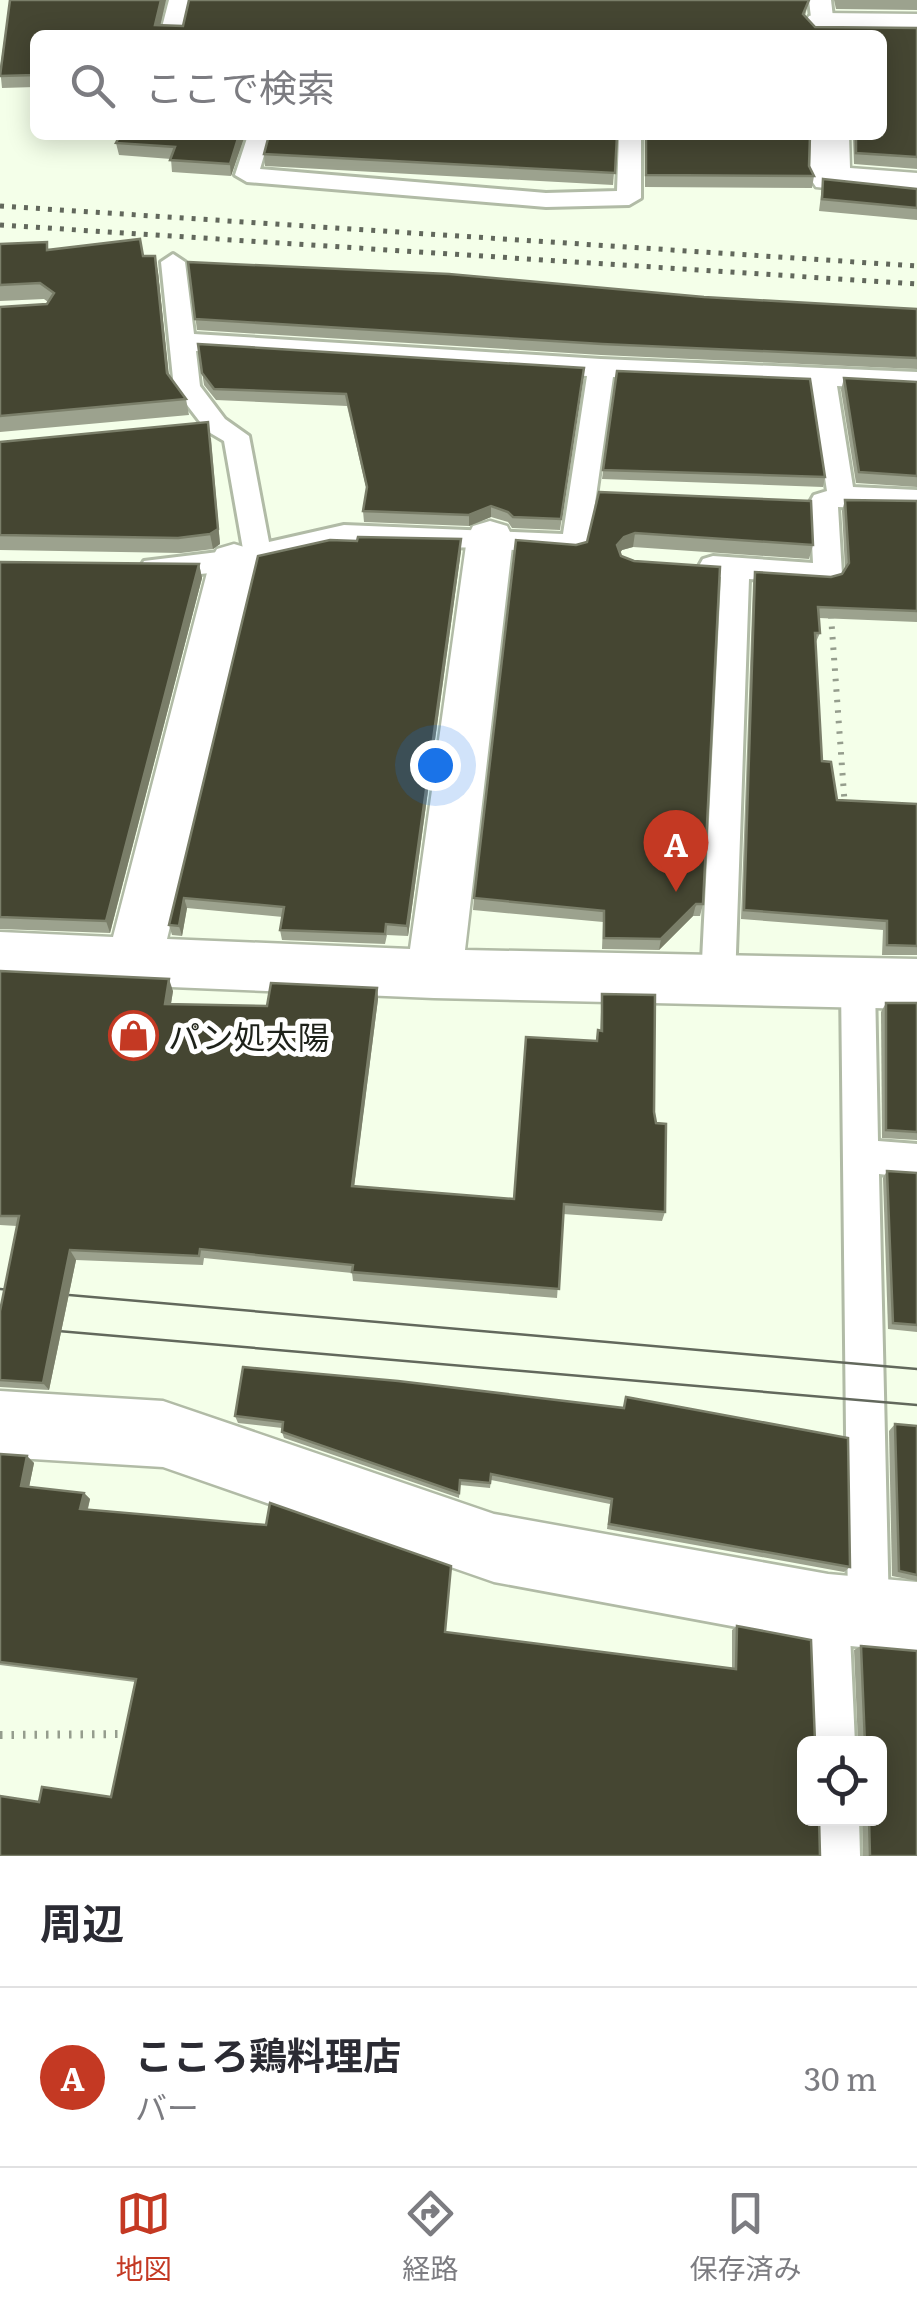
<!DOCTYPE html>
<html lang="ja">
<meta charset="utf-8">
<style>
body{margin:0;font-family:Literata,"Noto Sans JP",serif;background:#f2f2f3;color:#2b2b33}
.controls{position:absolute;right:30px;bottom:30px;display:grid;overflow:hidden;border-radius:15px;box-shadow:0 5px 25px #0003}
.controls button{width:90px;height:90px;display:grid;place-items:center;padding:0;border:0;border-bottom:2px solid #e1e1e2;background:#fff;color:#2b2b33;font:50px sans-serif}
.you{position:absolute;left:435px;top:765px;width:35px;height:35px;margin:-25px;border:8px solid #fff;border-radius:50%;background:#1a73e8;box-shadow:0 0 0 15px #1a73e833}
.badge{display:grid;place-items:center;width:65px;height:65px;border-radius:50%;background:#c43923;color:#fff;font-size:32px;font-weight:700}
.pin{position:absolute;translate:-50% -82px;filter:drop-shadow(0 2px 5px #0008)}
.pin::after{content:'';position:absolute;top:52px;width:35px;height:30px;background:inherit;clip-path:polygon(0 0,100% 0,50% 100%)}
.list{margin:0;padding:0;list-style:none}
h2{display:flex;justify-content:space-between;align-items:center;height:130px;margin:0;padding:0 40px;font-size:42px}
h2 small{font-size:32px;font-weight:400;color:#7c7c81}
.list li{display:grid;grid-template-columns:65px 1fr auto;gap:30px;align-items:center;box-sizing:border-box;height:180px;padding:0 40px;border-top:2px solid #e1e1e2}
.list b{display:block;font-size:38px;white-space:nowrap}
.list p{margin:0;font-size:32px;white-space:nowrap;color:#7c7c81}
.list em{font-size:32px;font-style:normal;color:#7c7c81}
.icon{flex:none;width:55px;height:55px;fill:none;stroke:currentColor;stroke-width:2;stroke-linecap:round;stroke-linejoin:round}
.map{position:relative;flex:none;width:917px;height:1856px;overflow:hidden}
.search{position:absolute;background:#fff;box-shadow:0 5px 25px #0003;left:30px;right:30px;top:30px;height:110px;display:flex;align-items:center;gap:25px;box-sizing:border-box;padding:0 35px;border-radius:15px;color:#7c7c81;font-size:38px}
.sheet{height:310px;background:#fff}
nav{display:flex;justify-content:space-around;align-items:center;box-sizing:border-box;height:140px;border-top:2px solid #e1e1e2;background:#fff;font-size:28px;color:#7c7c81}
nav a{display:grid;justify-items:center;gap:5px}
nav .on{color:#c43923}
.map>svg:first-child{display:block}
</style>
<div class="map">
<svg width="917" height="1856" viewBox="0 0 917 1856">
<rect width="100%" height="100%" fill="#f4ffe9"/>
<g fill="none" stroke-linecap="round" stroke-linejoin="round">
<defs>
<g id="service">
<polygon points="169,0 191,0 182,35 160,35"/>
<polygon points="809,0 831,0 835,35 813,35"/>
<polygon points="248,135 270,135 260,169 546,193 617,191 619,135 641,135 641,198 629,205 546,207 247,182 235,175"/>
<path d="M 173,254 L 185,262 L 194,334 L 601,359 L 917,372 L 917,390 L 837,386 L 853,487 L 917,490 L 917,510 L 838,507 L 842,574 L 838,581 L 828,584 L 749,579 L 735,981 L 730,991 L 718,995 L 706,991 L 701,981 L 721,577 L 703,573 L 699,566 L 703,559 L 713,556 L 813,563 L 810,502 L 814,495 L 827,491 L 811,385 L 613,377 L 589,545 L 585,552 L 575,555 L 490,548 L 344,545 L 234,571 L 154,578 L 144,575 L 140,568 L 144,561 L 243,549 L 224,441 L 207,431 L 174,388 L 161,262 ZM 196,351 L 587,376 L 563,534 L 344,525 L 269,542 L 249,436 L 225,419 L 200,386 Z"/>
<polygon points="858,969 870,974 875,984 878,1141 917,1144 917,1178 879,1174 889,1612 883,1626 869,1632 855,1626 849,1612 855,1744 813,1744 808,1609 814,1595 828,1589 842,1595 848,1610 841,984 846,974"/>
<polygon points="815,1818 859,1818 860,1856 816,1856"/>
</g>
<g id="minor">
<polygon points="822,13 917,14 917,36 809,32 804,24 809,16"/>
<polygon points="811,135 849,135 850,168 917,173 917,197 816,187 810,178"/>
<polygon points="490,521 507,526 513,538 465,950 917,959 917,1009 434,998 0,980 0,932 113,937 210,561 217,549 234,544 251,549 258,561 167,939 410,949 467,538 473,526"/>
<polygon points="0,1391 163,1401 494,1514 828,1574 917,1582 917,1652 828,1644 494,1582 163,1467 0,1457"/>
</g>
</defs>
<use href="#service" stroke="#b1bba6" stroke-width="6"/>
<use href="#minor" stroke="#b1bba6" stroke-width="5"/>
<polyline stroke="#959d8d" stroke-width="6" stroke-dasharray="2.5 8" stroke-linecap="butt" points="831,616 845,808"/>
<polyline stroke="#959d8d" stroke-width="8" stroke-dasharray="2.5 9" stroke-linecap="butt" points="0,1735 129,1734"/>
<use href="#service" fill="#fff" fill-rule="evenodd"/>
<use href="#minor" fill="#fff" fill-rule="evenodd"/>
<g stroke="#62685c" stroke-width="2.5">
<polyline points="0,1289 917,1369"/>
<polyline points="0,1326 917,1405"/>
</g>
<g stroke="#62685c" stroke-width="5" stroke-dasharray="4 8" stroke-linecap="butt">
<polyline points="0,206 917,266"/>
<polyline points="0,225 917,284"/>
</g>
</g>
<g fill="#9ca28e">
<polygon points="10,0 166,0 160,26 183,26 189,0 809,0 805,16 815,27 917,28 917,169 854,164 853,135 882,135 882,35 35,35 35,87 2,88 0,68"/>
<polygon points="834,0 917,0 917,10 836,9"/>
<polygon points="245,135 231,176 172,172 171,159 119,155 116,143"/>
<polygon points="617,135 613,185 265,166 264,154"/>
<polygon points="645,135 810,135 809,166 814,176 812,188 645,187"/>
<polygon points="823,179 917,189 917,220 819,211"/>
<polygon points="0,244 49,250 144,256 158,272 169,375 186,399 189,415 0,432 0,307 47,304 48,302 44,299 0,301"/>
<polygon points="188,262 704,297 917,309 917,369 601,355 197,330"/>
<polygon points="198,344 583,379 560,530 512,528 508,522 491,517 469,526 364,522 363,511 367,491 347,406 216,400 204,385"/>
<polygon points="617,371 825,477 823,487 602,479"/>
<polygon points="844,378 917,382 917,487 856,483 841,390"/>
<polygon points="211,438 220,544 213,549 181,553 0,550 0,442"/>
<polygon points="599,492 813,545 809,559 633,547 622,550 620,553 703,904 700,916 693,916 659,950 602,949 603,922 473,910 474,898 576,545 587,542"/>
<polygon points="845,500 917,501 917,622 819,618 820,633 815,644 822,761 837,800 917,804 917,955 882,955 883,930 741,919 753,583 755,572 831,577 842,574 845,569 842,511"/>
<polygon points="461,551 408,936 387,935 385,944 282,940 280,930 283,917 187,908 182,936 172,935 169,925 258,556"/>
<polygon points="0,562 199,564 202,578 110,933 0,929"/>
<polygon points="0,971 173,991 171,1004 267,1006 377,988 378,999 354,1186 514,1199 596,1041 598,1030 600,1031 602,994 654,1112 665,1212 662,1221 563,1214 557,1298 353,1281 352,1273 204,1258 203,1265 76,1260 49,1390 0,1387 0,1311 17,1226 0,1225"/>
<polygon points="886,1003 917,1003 917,1140 882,1138 881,1012"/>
<polygon points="887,1171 917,1173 917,1332 888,1329 883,1178"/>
<polygon points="626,1397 850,1567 844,1572 607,1529 610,1504 491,1480 490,1488 460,1485 459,1498 284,1438 282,1432 282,1428 238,1423 235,1416 623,1408"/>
<polygon points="895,1424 917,1426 917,1581 892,1576 889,1431"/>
<polygon points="0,1454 27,1456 34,1463 29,1487 84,1493 90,1499 88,1509 266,1525 270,1503 451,1566 445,1633 732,1668 732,1630 737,1626 811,1640 815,1742 817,1744 804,1744 804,1818 819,1818 820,1856 0,1856 0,1796 39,1802 42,1787 111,1797 135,1682 0,1665"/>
<polygon points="861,1646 917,1856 863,1856 862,1818 880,1818 880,1744 858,1744 854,1650"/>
</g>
<g fill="#7a7e69">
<polygon points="161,0 166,0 158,35 155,25"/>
<polygon points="239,135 245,135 231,176 230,164"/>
<polygon points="155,256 158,272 170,388 167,373"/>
<polygon points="208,422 220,544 213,549 210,534"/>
<polygon points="491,506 491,517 469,526 469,515"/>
<polygon points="635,533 633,547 622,550 616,559 617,545 624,537"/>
<polygon points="461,539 461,551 408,936 407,926"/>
<polygon points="199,564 202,578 110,933 106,921"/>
<polygon points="184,898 187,908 182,936 179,926"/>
<polygon points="696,904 693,916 659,950 661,939"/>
<polygon points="169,979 173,991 169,1015 165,1004"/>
<polygon points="377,988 378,999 353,1196 352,1186"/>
<polygon points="70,1250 76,1260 49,1390 43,1383"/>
<polygon points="27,1456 34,1463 28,1492 21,1486"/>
<polygon points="84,1493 90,1499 86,1515 80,1509"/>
</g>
<g fill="#454632" stroke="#7a7e69" stroke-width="2.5">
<polygon points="10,0 161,0 155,25 183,26 189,0 809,0 803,14 815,27 917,28 917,157 856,153 856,135 882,135 882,35 35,35 35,75 0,76"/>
<polygon points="120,135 239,135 230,164 170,160 175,147 116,143"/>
<polygon points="269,135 617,135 615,173 264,154"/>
<polygon points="646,135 810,135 809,166 814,176 646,175"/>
<polygon points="823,179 917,189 917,208 822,199"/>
<polygon points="140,239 143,256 155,256 167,373 186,399 0,416 0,307 47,304 54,293 40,283 0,285 0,244 47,242 47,250"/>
<polygon points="188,262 449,274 704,297 917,309 917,358 602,344 195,319"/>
<polygon points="198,344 584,368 561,519 513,517 508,512 491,506 469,515 363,511 367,487 346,394 214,389 202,373"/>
<polygon points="617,371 810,379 825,477 603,470"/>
<polygon points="844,378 917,382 917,476 859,472"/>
<polygon points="208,422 218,529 210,534 178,538 0,535 0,442"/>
<polygon points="599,492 811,501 813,545 635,533 624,537 617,545 621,556 634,561 720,567 703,904 696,904 661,939 604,938 604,911 474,898 516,540 576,545 587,542"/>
<polygon points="845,500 917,501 917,611 818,607 820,633 815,633 822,761 831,762 837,800 917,804 917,946 887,945 887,921 744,910 755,572 831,577 842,574 849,563"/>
<polygon points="358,537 461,539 407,926 386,924 385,934 280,930 284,907 184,898 179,926 169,925 258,556 330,540 357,541"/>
<polygon points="0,562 199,564 106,921 0,917"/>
<polygon points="0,971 169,979 165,1004 267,1006 271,983 377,988 352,1186 514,1199 526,1037 597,1041 598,1030 602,1031 602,994 655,995 654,1112 656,1123 666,1124 665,1212 564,1204 559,1289 352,1272 353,1265 200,1249 199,1256 70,1250 43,1383 0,1380 0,1311 19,1216 0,1216"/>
<polygon points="886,1003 917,1003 917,1132 886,1130"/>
<polygon points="887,1171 917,1173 917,1325 893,1323"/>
<polygon points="243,1367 398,1381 624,1408 626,1397 848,1438 850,1567 609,1524 612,1499 491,1474 490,1483 460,1480 459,1493 282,1432 283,1422 235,1416"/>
<polygon points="895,1424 917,1426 917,1575 899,1571"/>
<polygon points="0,1454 27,1456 21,1486 84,1493 80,1509 266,1525 270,1503 451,1566 445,1632 736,1669 737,1626 811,1640 815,1742 817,1744 804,1744 804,1818 819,1818 820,1856 0,1856 0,1796 39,1802 42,1787 111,1797 136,1679 0,1662"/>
<polygon points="861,1646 917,1651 917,1856 870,1856 869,1818 880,1818 880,1744 865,1744"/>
</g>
<defs>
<symbol id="shop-ring" viewBox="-11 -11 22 22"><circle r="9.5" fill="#fff" stroke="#c43923" stroke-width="1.5"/><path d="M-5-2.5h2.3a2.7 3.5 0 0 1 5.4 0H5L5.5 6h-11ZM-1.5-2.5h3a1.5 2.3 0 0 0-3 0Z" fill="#c43923"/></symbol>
</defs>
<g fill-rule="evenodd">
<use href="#shop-ring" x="106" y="1008" width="55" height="55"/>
</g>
<g text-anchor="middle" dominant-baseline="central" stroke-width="10" stroke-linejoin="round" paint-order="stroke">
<g font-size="32" fill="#1d2119" stroke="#fff" text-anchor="start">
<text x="168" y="1035">パン処太陽</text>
</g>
</g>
</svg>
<div class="controls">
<button><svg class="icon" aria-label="locate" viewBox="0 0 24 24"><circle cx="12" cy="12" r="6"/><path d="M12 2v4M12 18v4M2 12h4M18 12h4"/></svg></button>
</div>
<div class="you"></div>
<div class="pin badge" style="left:676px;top:892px">A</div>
<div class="search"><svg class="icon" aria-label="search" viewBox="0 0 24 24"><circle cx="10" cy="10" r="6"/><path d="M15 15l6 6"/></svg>ここで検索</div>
</div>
<section class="sheet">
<h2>周辺<small></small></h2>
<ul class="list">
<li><span class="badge">A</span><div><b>こころ鶏料理店</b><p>バー</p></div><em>30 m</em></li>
</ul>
</section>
<nav>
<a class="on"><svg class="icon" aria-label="map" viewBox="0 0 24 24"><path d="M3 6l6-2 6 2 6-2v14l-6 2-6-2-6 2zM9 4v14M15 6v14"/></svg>地図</a>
<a><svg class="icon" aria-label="directions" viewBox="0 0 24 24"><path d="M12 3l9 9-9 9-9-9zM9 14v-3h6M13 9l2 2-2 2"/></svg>経路</a>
<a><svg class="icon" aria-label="saved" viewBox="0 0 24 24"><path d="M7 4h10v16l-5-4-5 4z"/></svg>保存済み</a>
</nav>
